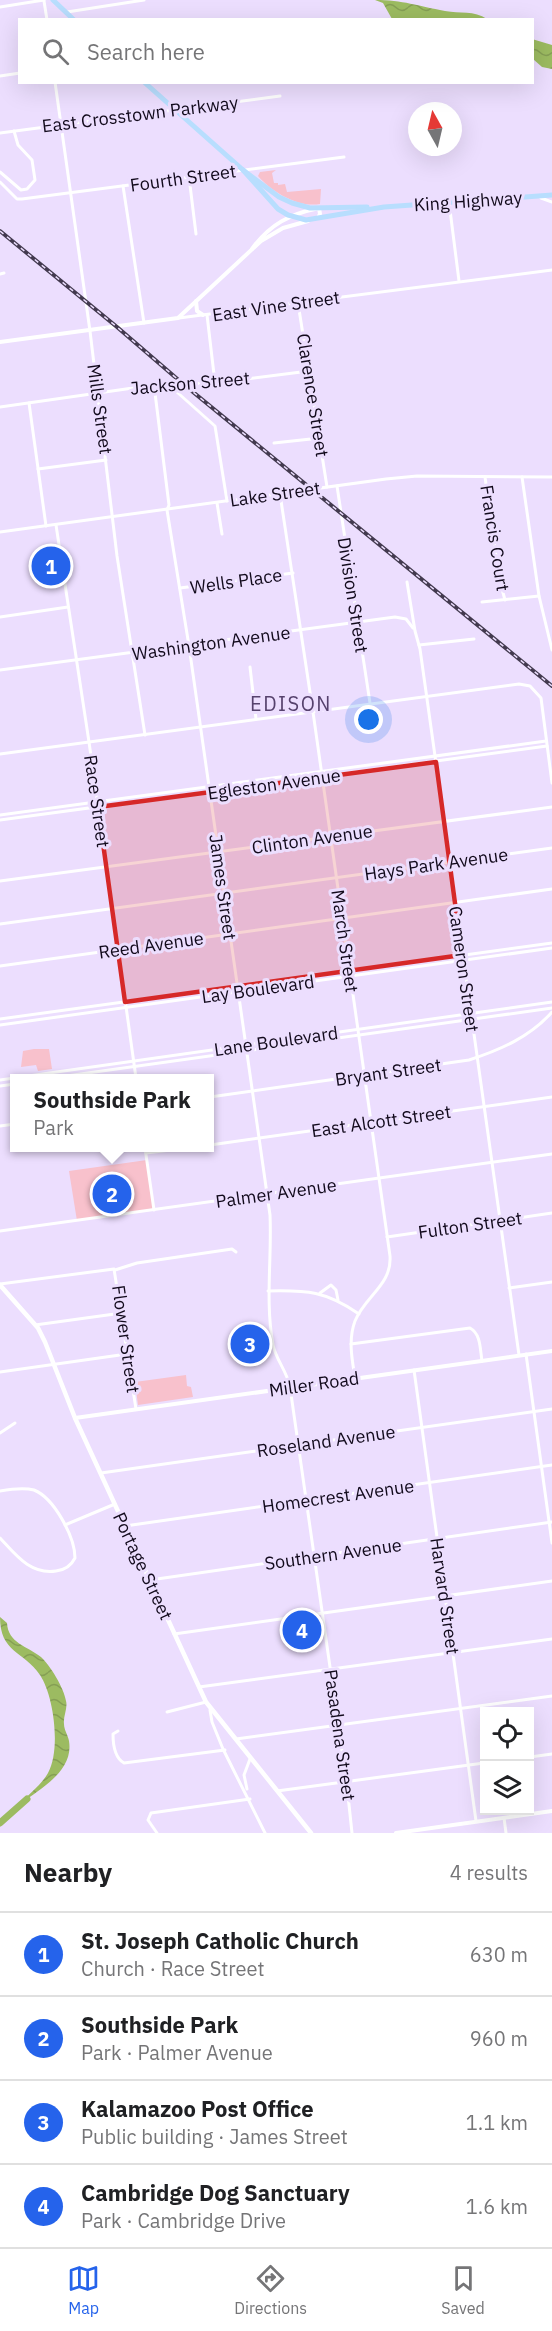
<!DOCTYPE html>
<meta charset="utf-8">
<style>
body{margin:0;font-family:"IBM Plex Sans",sans-serif;background:#f2f2f2;color:#202124}
.controls{position:absolute;right:18px;bottom:18px;display:grid;overflow:hidden;border-radius:0px;box-shadow:0 6px 24px #0002}
.controls button{width:54px;height:54px;display:grid;place-items:center;padding:0;border:0;border-bottom:2px solid #e0e0e0;background:#fff;color:#202124;font:30px sans-serif}
.compass{position:absolute;left:408px;top:102px;width:54px;height:54px;border-radius:50%;background:#fff;box-shadow:0 6px 24px #0002;rotate:352deg}
.you{position:absolute;left:369px;top:720px;width:21px;height:21px;margin:-15px;border:4px solid #fff;border-radius:50%;background:#1a73e8;box-shadow:0 0 0 9px #1a73e833}
.badge{display:grid;place-items:center;width:39px;height:39px;border-radius:50%;background:#2563eb;color:#fff;font-size:20px;font-weight:700}
.pin{position:absolute;translate:-50% -50%;border:3px solid #fff;box-shadow:0 2px 6px #0006}
.popup{position:absolute;left:10px;top:1074px;width:204px;height:78px;box-sizing:border-box;display:grid;place-content:center;border-radius:0px;background:#fff;filter:drop-shadow(0 2px 4px #0005);font-size:20px;white-space:nowrap;color:#757577}
.popup b{font-size:22px;color:#202124}
.popup::after{content:'';position:absolute;left:50%;top:100%;margin-left:-12px;border:12px solid transparent;border-top-color:#fff}
.list{margin:0;padding:0;list-style:none}
h2{display:flex;justify-content:space-between;align-items:center;height:78px;margin:0;padding:0 24px;font-size:26px}
h2 small{font-size:20px;font-weight:400;color:#757577}
.list li{display:grid;grid-template-columns:39px 1fr auto;gap:18px;align-items:center;box-sizing:border-box;height:84px;padding:0 24px;border-top:2px solid #e0e0e0}
.list b{display:block;font-size:22px;white-space:nowrap}
.list p{margin:0;font-size:20px;white-space:nowrap;color:#757577}
.list em{font-size:20px;font-style:normal;color:#757577}
.icon{flex:none;width:33px;height:33px;fill:none;stroke:currentColor;stroke-width:2;stroke-linecap:round;stroke-linejoin:round}
.map{position:relative;flex:none;width:552px;height:1833px;overflow:hidden}
.search{position:absolute;background:#fff;box-shadow:0 6px 24px #0002;left:18px;right:18px;top:18px;height:66px;display:flex;align-items:center;gap:15px;box-sizing:border-box;padding:0 21px;border-radius:0px;color:#757577;font-size:22px}
.sheet{height:414px;background:#fff}
nav{display:flex;justify-content:space-around;align-items:center;box-sizing:border-box;height:84px;border-top:2px solid #e0e0e0;background:#fff;font-size:16px;color:#757577}
nav a{display:grid;justify-items:center;gap:3px}
nav .on{color:#2563eb}
.map>svg:first-child{display:block}
</style>
<div class="map">
<svg width="552" height="1833" viewBox="0 0 552 1833">
<defs>
<pattern id="water-waves" width="16" height="10" patternUnits="userSpaceOnUse" patternTransform="scale(1.5)"><rect width="16" height="10" fill="#9cbb61"/><path d="M0 5q4-4 8 0t8 0" fill="none" stroke="#859f54"/></pattern>
</defs>
<rect width="100%" height="100%" fill="#ecdefe"/>
<g fill="#f8c1cc">
<path d="M 276,170 L 272,173 L 274,183 L 278,183 L 278,185 L 285,184 L 287,192 L 321,189 L 320,204 C 298,208 272,192 258,176 L 260,172 Z"/>
<polygon points="34,1049 49,1049 52,1069 38,1071 36,1065 21,1067 23,1051"/>
<polygon points="147,1160 154,1210 77,1221 69,1171"/>
<polygon points="186,1375 187,1386 191,1387 193,1397 138,1405 135,1382"/>
<polygon points="311,1616 315,1641 292,1644 289,1620"/>
</g>
<g fill="url(#water-waves)">
<path d="M 375,0 C 403,0 418,6 445,11 C 460,14 474,10 487,19 L 392,19 L 383,3 Z"/>
<polygon points="532,39 552,45 552,69 542,67 533,59"/>
<path d="M 0,1617 L 7,1623 C 8,1643 27,1646 41,1657 C 50,1665 64,1688 66,1701 C 68,1708 63,1716 64,1724 C 64,1730 68,1735 69,1741 C 74,1771 40,1789 20,1804 C 28,1795 42,1784 48,1773 C 61,1750 54,1696 40,1675 C 23,1650 0,1653 0,1617 Z"/>
</g>
<g fill="none" stroke-linecap="round" stroke-linejoin="round">
<polyline stroke="#9cbb61" stroke-width="7" points="0,1823 27,1799"/>
<g stroke="#fff" stroke-width="3">
<polyline points="44,1 47,20"/>
<polyline points="0,7 44,0"/>
<polyline points="67,12 144,0"/>
<polyline points="0,76 20,73"/>
<polyline points="55,82 90,331 117,556 145,735"/>
<polyline points="0,133 280,96"/>
<polyline points="0,172 21,190 27,189 35,180 32,160 18,145 14,131"/>
<polyline points="189,177 196,234"/>
<polyline points="0,182 17,199 22,199 344,157"/>
<polyline points="123,186 144,323"/>
<polyline points="541,198 552,202"/>
<polyline points="449,202 459,281"/>
<polyline points="0,274 4,273"/>
<polyline points="298,303 327,487"/>
<polyline points="207,315 215,383"/>
<polyline points="179,318 552,270"/>
<path d="M 154,385 L 169,505 L 167,510 L 189,646 L 270,1215 C 272,1258 265,1301 273,1345 C 276,1360 287,1371 290,1387 L 347,1786 L 352,1833"/>
<polyline points="169,385 215,426 227,501"/>
<polyline points="29,403 46,526"/>
<polyline points="0,407 154,385 215,383 309,371"/>
<polyline points="274,443 320,438"/>
<polyline points="38,469 106,460"/>
<polyline points="485,477 499,578 505,600"/>
<polyline points="522,477 539,596 552,650"/>
<polyline points="337,486 370,703"/>
<path d="M 280,494 L 313,712 L 390,1256 C 392,1285 365,1296 355,1321 C 348,1340 352,1359 355,1378"/>
<polyline points="217,503 222,534"/>
<polyline points="56,525 89,742 136,1078"/>
<polyline points="0,532 386,479 417,476 552,477"/>
<polyline points="407,582 415,631 420,649 519,1355"/>
<polyline points="180,588 293,573"/>
<polyline points="482,602 539,596"/>
<polyline points="0,617 68,607"/>
<polyline points="419,645 474,639"/>
<polyline points="250,667 256,719"/>
<polyline points="0,670 395,617 406,619 413,628"/>
<polyline points="0,754 519,684 530,686 541,698 552,783"/>
<polyline points="0,815 546,741"/>
<polyline points="0,820 547,746"/>
<polyline points="0,881 552,807"/>
<polyline points="0,924 552,848"/>
<polyline points="0,966 552,889"/>
<polyline points="0,1019 552,943"/>
<polyline points="0,1025 552,948"/>
<polyline points="52,1078 552,1008"/>
<polyline points="0,1080 552,1002"/>
<polyline points="0,1086 15,1084"/>
<path d="M 210,1097 L 469,1060 C 500,1050 530,1037 552,1012"/>
<polyline points="0,1126 15,1124"/>
<polyline points="210,1145 552,1097"/>
<polyline points="145,1148 154,1210"/>
<polyline points="146,1153 188,1148"/>
<polyline points="0,1231 552,1154"/>
<polyline points="387,1237 552,1213"/>
<polyline points="115,1270 137,1263 232,1249 236,1252"/>
<polyline points="0,1284 114,1269 136,1409"/>
<polyline points="509,1288 552,1282"/>
<path d="M 268,1291 C 307,1290 326,1291 359,1314"/>
<polyline points="320,1293 331,1285 336,1290 338,1300"/>
<polyline points="35,1325 122,1313"/>
<path d="M 351,1344 L 470,1328 C 481,1334 480,1349 482,1361"/>
<polyline points="526,1354 552,1543"/>
<polyline points="414,1370 476,1821"/>
<polyline points="0,1372 127,1354"/>
<polyline points="0,1433 15,1423"/>
<polyline points="101,1473 552,1409"/>
<path d="M 0,1491 C 11,1489 23,1487 34,1490 C 54,1498 75,1537 75,1558 C 71,1566 65,1570 56,1571 C 30,1575 15,1554 0,1538"/>
<polyline points="65,1525 115,1504"/>
<polyline points="125,1526 552,1465"/>
<polyline points="150,1580 552,1522"/>
<polyline points="174,1634 552,1581"/>
<polyline points="199,1687 552,1639"/>
<polyline points="210,1710 212,1722 223,1749 265,1833"/>
<polyline points="167,1712 206,1702"/>
<path d="M 118,1731 L 113,1734 C 113,1744 115,1758 124,1763 L 225,1750"/>
<polyline points="236,1739 552,1696"/>
<polyline points="530,1757 552,1754"/>
<polyline points="247,1789 244,1775 250,1759"/>
<polyline points="277,1791 484,1763"/>
<polyline points="504,1818 506,1833"/>
<polyline points="157,1833 148,1820 151,1813 250,1799"/>
</g>
<g stroke="#fff" stroke-width="4">
<path d="M 252,249 C 270,224 290,214 319,208 L 320,214 L 318,218"/>
<polyline points="196,301 197,311 203,315"/>
<polyline points="0,342 178,318 261,241 283,228 308,221"/>
<polyline points="75,1418 552,1351"/>
<polyline points="396,1833 552,1811"/>
</g>
<polyline stroke="#fff" stroke-width="4.5" points="0,1285 38,1328 45,1342 75,1418 206,1702 311,1833"/>
<g stroke="#b8defe" stroke-width="5">
<polyline points="53,0 74,20"/>
<polyline points="144,82 243,170 279,197 292,203 310,208 367,207"/>
<polyline points="243,170 278,209 288,215 306,220 384,207 552,195"/>
</g>
<defs>
<polyline id="rail" points="0,231 117,327 182,383 552,686"/>
</defs>
<use href="#rail" stroke="#433a4f" stroke-width="4"/>
<use href="#rail" stroke="#ecdefe" stroke-width="1.5" stroke-dasharray="4.5" stroke-linecap="butt"/>
</g>
<path fill="#d62828" fill-opacity="0.2" stroke="#d62828" stroke-width="4.5" stroke-linejoin="round" d="M 436,762 L 462,955 L 125,1002 L 98,807 Z"/>
<g text-anchor="middle" dominant-baseline="central" stroke-width="6" stroke-linejoin="round" paint-order="stroke">
<g font-size="18" fill="#120a1c" stroke="#ecdefe">
<text transform="translate(140 114) rotate(-7)">East Crosstown Parkway</text>
<text transform="translate(183 178) rotate(-8)">Fourth Street</text>
<text transform="translate(468 201) rotate(-4)">King Highway</text>
<text transform="translate(276 306) rotate(-8)">East Vine Street</text>
<text transform="translate(190 383) rotate(-5)">Jackson Street</text>
<text transform="translate(313 395) rotate(81)">Clarence Street</text>
<text transform="translate(100 409) rotate(82)">Mills Street</text>
<text transform="translate(275 494) rotate(-8)">Lake Street</text>
<text transform="translate(495 538) rotate(81)">Francis Court</text>
<text transform="translate(236 581) rotate(-8)">Wells Place</text>
<text transform="translate(353 595) rotate(81)">Division Street</text>
<text transform="translate(211 643) rotate(-8)">Washington Avenue</text>
<text transform="translate(274 784) rotate(-8)">Egleston Avenue</text>
<text transform="translate(97 801) rotate(82)">Race Street</text>
<text transform="translate(312 839) rotate(-8)">Clinton Avenue</text>
<text transform="translate(436 864) rotate(-8)">Hays Park Avenue</text>
<text transform="translate(223 887) rotate(82)">James Street</text>
<text transform="translate(345 941) rotate(82)">March Street</text>
<text transform="translate(151 945) rotate(-8)">Reed Avenue</text>
<text transform="translate(464 969) rotate(82)">Cameron Street</text>
<text transform="translate(258 989) rotate(-8)">Lay Boulevard</text>
<text transform="translate(276 1041) rotate(-8)">Lane Boulevard</text>
<text transform="translate(388 1072) rotate(-8)">Bryant Street</text>
<text transform="translate(381 1121) rotate(-8)">East Alcott Street</text>
<text transform="translate(276 1193) rotate(-8)">Palmer Avenue</text>
<text transform="translate(470 1225) rotate(-8)">Fulton Street</text>
<text transform="translate(126 1339) rotate(82)">Flower Street</text>
<text transform="translate(314 1384) rotate(-8)">Miller Road</text>
<text transform="translate(326 1441) rotate(-8)">Roseland Avenue</text>
<text transform="translate(338 1496) rotate(-8)">Homecrest Avenue</text>
<text transform="translate(333 1554) rotate(-8)">Southern Avenue</text>
<text transform="translate(143 1566) rotate(65)">Portage Street</text>
<text transform="translate(445 1596) rotate(82)">Harvard Street</text>
<text transform="translate(340 1735) rotate(82)">Pasadena Street</text>
</g>
<g font-size="20" letter-spacing="1.5" fill="#56426d" stroke="#ecdefe">
<text x="291" y="703">EDISON</text>
</g>
</g>
</svg>
<div class="controls">
<button><svg class="icon" aria-label="locate" viewBox="0 0 24 24"><circle cx="12" cy="12" r="6"/><path d="M12 2v4M12 18v4M2 12h4M18 12h4"/></svg></button>
<button><svg class="icon" aria-label="layers" viewBox="0 0 24 24"><path d="M12 4l9 5-9 5-9-5zM3 14l9 5 9-5"/></svg></button>
</div>
<svg class="compass" viewBox="-18 -18 36 36"><path d="M0-13l5 13h-10z" fill="#e53935"/><path d="M0 13l5-13h-10z" fill="#757577"/></svg>
<div class="you"></div>
<div class="pin badge" style="left:51px;top:566px">1</div>
<div class="pin badge" style="left:112px;top:1194px">2</div>
<div class="popup"><b>Southside Park</b>Park</div>
<div class="pin badge" style="left:250px;top:1344px">3</div>
<div class="pin badge" style="left:302px;top:1630px">4</div>
<div class="search"><svg class="icon" aria-label="search" viewBox="0 0 24 24"><circle cx="10" cy="10" r="6"/><path d="M15 15l6 6"/></svg>Search here</div>
</div>
<section class="sheet">
<h2>Nearby<small>4 results</small></h2>
<ul class="list">
<li><span class="badge">1</span><div><b>St. Joseph Catholic Church</b><p>Church · Race Street</p></div><em>630 m</em></li>
<li><span class="badge">2</span><div><b>Southside Park</b><p>Park · Palmer Avenue</p></div><em>960 m</em></li>
<li><span class="badge">3</span><div><b>Kalamazoo Post Office</b><p>Public building · James Street</p></div><em>1.1 km</em></li>
<li><span class="badge">4</span><div><b>Cambridge Dog Sanctuary</b><p>Park · Cambridge Drive</p></div><em>1.6 km</em></li>
</ul>
</section>
<nav>
<a class="on"><svg class="icon" aria-label="map" viewBox="0 0 24 24"><path d="M3 6l6-2 6 2 6-2v14l-6 2-6-2-6 2zM9 4v14M15 6v14"/></svg>Map</a>
<a><svg class="icon" aria-label="directions" viewBox="0 0 24 24"><path d="M12 3l9 9-9 9-9-9zM9 14v-3h6M13 9l2 2-2 2"/></svg>Directions</a>
<a><svg class="icon" aria-label="saved" viewBox="0 0 24 24"><path d="M7 4h10v16l-5-4-5 4z"/></svg>Saved</a>
</nav>
